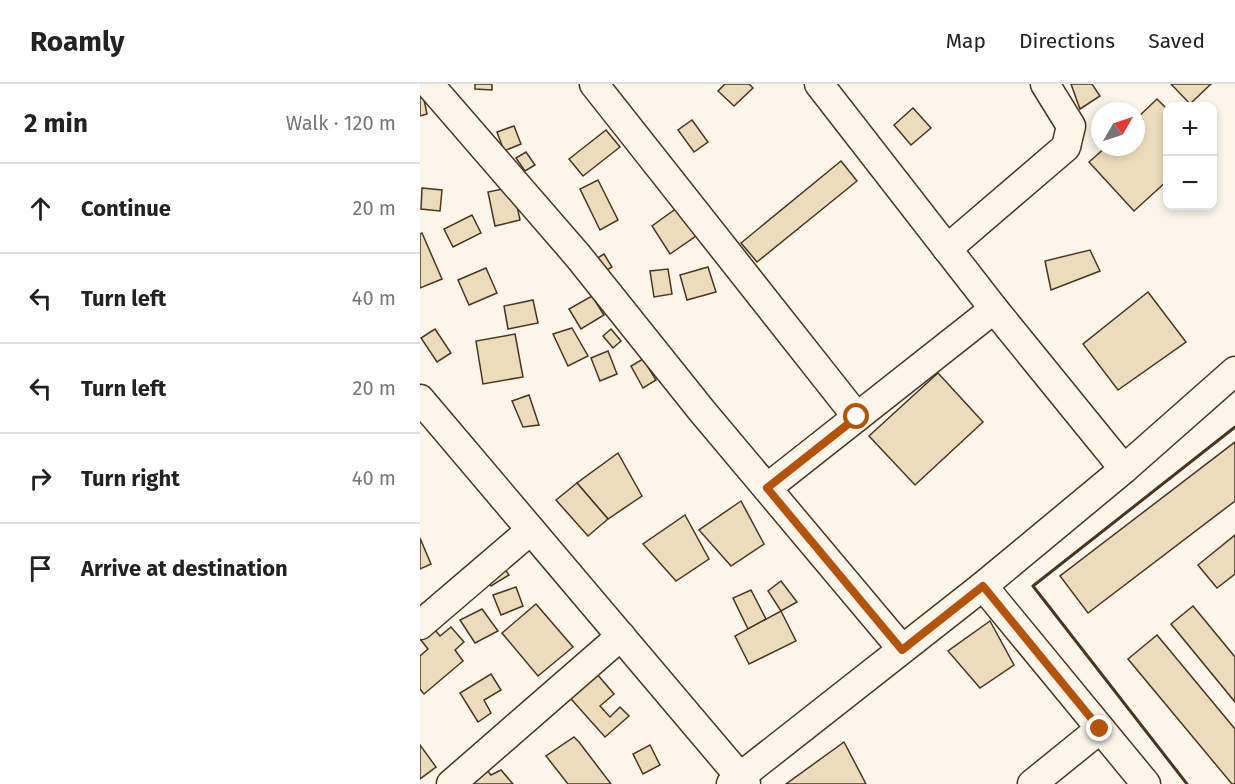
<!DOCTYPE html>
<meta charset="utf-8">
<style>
body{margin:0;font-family:"Fira Sans",sans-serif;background:#f6f6f6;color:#222}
.controls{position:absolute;right:18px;top:18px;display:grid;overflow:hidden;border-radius:12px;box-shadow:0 3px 9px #0003}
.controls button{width:54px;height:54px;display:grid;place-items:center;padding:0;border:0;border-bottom:2px solid #e0e0e0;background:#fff;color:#222;font:30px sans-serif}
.compass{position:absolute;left:671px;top:18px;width:54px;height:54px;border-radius:50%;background:#fff;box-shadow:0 3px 9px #0003;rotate:51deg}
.stop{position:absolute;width:18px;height:18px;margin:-14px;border:4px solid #b45309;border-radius:50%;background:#fff}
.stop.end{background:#b45309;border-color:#fff;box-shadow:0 2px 6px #0008}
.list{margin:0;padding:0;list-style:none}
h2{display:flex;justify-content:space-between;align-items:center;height:78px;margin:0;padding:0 24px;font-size:26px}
h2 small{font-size:20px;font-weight:400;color:#767676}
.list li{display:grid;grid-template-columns:39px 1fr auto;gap:18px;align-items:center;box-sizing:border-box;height:90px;padding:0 24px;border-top:2px solid #e0e0e0}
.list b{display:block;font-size:22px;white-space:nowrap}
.list em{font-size:20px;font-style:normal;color:#767676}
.icon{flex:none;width:33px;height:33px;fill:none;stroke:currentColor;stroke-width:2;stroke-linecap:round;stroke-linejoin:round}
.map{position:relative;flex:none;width:815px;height:700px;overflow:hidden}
header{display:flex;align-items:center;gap:36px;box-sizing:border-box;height:84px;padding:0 30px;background:#fff;border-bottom:2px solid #e0e0e0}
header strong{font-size:28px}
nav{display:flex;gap:33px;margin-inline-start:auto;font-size:21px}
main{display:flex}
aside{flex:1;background:#fff}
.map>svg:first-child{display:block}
</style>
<header>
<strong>Roamly</strong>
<nav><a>Map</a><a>Directions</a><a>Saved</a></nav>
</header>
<main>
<aside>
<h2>2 min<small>Walk · 120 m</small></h2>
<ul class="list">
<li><svg class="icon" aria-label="ahead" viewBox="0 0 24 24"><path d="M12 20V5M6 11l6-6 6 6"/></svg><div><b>Continue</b></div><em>20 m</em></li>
<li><svg class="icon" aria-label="left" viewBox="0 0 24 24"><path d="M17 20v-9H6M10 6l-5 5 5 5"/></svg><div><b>Turn left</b></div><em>40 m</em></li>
<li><svg class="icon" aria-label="left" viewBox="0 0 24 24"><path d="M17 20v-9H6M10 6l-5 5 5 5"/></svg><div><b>Turn left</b></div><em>20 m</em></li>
<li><svg class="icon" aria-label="right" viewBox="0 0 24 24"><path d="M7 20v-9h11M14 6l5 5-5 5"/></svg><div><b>Turn right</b></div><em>40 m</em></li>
<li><svg class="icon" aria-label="arrive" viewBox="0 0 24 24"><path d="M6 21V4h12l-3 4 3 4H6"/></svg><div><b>Arrive at destination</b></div></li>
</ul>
</aside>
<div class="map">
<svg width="815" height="700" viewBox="0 0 815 700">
<rect width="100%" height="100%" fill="#fbf6e9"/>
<g fill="#ecdcbc" stroke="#4a3520" stroke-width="1.5">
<polygon points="55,0 72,0 72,6 55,5"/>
<polygon points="305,0 329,0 333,4 314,22 298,7"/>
<polygon points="651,0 672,0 680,12 660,25"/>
<polygon points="751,0 791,0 770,20"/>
<polygon points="2,6 7,30 0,32 0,7"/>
<polygon points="737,15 748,26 748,96 714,127 669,78 686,63 716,63 716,35"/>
<polygon points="493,24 511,44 491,61 474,41"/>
<polygon points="272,36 288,58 274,68 258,46"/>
<polygon points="94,42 101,60 84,67 77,48"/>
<polygon points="186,46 200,63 163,92 149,75"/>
<polygon points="106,68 115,81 105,87 96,74"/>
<polygon points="421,77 437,97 337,178 321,159"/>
<polygon points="178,96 198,136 180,146 160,105"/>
<polygon points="93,103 100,136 75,142 68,108"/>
<polygon points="2,104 22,106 20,127 1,125"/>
<polygon points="257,124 276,152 250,170 232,142"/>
<polygon points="52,131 61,149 33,163 24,145"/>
<polygon points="2,149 22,195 0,204 0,150"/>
<polygon points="670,166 680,187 631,206 625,177"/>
<polygon points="184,170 192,183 179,191 171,178"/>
<polygon points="288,183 296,208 267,216 260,191"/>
<polygon points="66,184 77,209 49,221 38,196"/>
<polygon points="248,185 252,210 234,213 230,187"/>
<polygon points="728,208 766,258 698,306 663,260"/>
<polygon points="172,212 184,231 161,245 149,225"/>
<polygon points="113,216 118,239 88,245 84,222"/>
<polygon points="152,244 168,272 148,282 133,250"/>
<polygon points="15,245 31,269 17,278 1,254"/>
<polygon points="191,245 201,257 193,264 183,252"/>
<polygon points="95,250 103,293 63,300 56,257"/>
<polygon points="188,267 197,290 180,297 171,274"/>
<polygon points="223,275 236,296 223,304 211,282"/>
<polygon points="518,289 563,338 495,401 449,352"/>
<polygon points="109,311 119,341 103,343 92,317"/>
<polygon points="815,358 815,417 668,529 640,492"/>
<polygon points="198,369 222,412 188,435 157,399"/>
<polygon points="157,399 188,435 168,452 136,416"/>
<polygon points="321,417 344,460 311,482 279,446"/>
<polygon points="265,431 289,475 256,497 223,460"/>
<polygon points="815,451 815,490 797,504 778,481"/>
<polygon points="0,454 11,480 0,485"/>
<polygon points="75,470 89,491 71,502 58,481"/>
<polygon points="361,497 377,518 361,527 348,507"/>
<polygon points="96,503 103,522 81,531 73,511"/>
<polygon points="331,506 346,535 328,545 313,514"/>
<polygon points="116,520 153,563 118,592 82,549"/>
<polygon points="773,522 815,573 815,618 751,540"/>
<polygon points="62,525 78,547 55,559 40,536"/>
<polygon points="361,527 376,557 329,580 315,552"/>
<polygon points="5,534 20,552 31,543 44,558 35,566 43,577 4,610 0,605 0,572 8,565 0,555 0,538"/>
<polygon points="570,537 594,581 560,604 528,567"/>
<polygon points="737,551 815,645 815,700 812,700 708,575"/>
<polygon points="171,583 194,610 180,622 190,633 200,623 209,632 185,653 144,607"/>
<polygon points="71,590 81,606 64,616 71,629 58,638 40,609"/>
<polygon points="154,653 159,658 191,700 148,700 126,672"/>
<polygon points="424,658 446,700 366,700"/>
<polygon points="0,661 16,683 0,695"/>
<polygon points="230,661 240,681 223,690 213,670"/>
<polygon points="61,679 71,691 81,686 93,700 43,700"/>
</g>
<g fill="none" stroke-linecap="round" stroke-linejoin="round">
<defs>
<g id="minor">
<polyline points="9,0 158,172 282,327 482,565"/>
<polyline points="174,0 437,333"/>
<polyline points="399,0 574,225 704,385"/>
<polyline points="527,165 646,63 651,42 625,0"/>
<polyline points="0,315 326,700"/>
<polyline points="347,404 574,225"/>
<polyline points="563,502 726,700"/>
<polyline points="0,541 111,446"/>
<polyline points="31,700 201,552"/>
<polyline points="311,700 563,502 704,385 815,287"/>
<polyline points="612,700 680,645"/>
</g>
</defs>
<use href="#minor" stroke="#4a3520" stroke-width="31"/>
<use href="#minor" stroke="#fbf6e9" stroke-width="28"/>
<polyline stroke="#4a3520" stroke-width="3" points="767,700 613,502 815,343"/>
</g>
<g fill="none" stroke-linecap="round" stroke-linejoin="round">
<polyline stroke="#b45309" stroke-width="8" points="437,333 347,404 482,566 563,502 680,645"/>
</g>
</svg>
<div class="controls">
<button>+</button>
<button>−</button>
</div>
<svg class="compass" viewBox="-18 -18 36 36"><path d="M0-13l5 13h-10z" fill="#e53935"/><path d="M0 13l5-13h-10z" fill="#767676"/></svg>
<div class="stop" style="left:437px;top:333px"></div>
<div class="stop end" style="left:680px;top:645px"></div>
</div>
</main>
